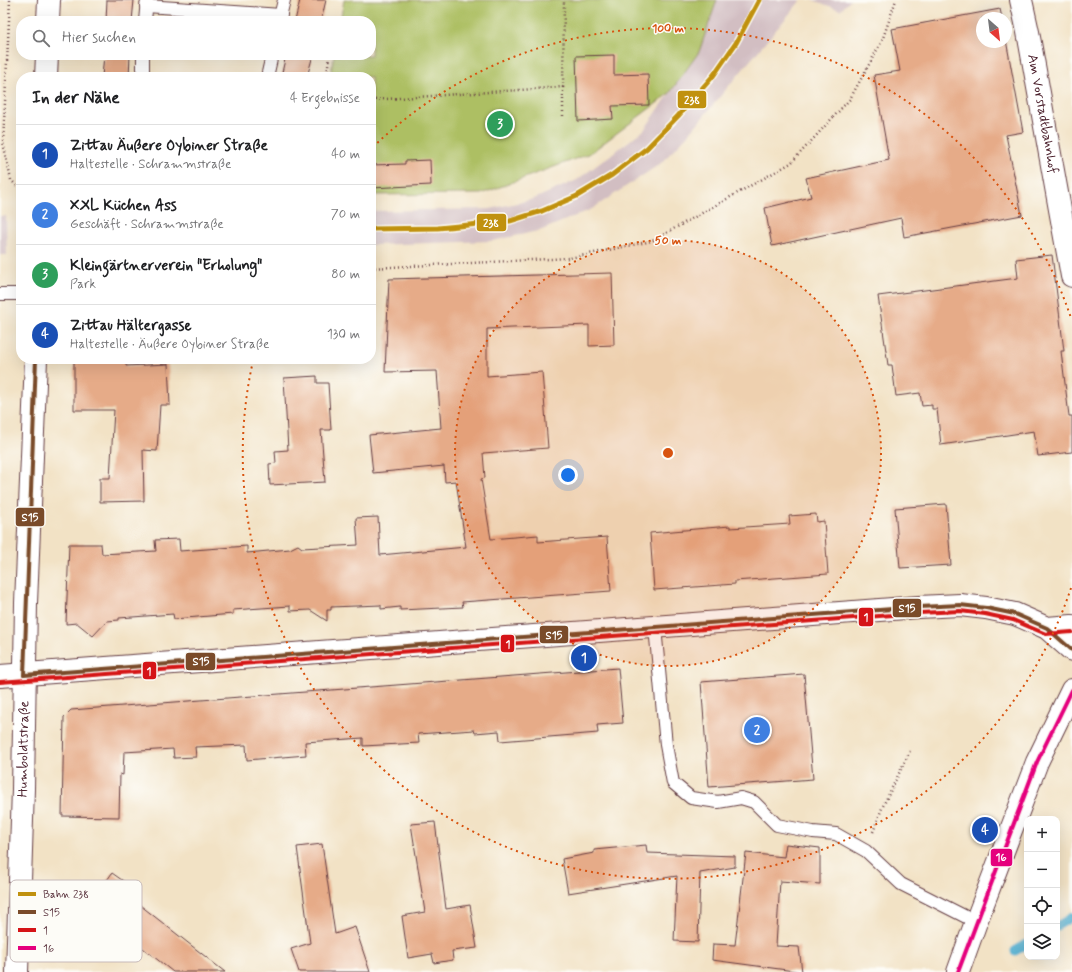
<!DOCTYPE html>
<html lang="de">
<meta charset="utf-8">
<style>
body{margin:0;font-family:Mynerve,sans-serif;background:#f2f2f2;color:#202124}
.controls{position:absolute;right:12px;bottom:12px;display:grid;overflow:hidden;border-radius:8px;box-shadow:0 4px 16px #0002}
.controls button{width:36px;height:36px;display:grid;place-items:center;padding:0;border:0;border-bottom:1px solid #e0e0e0;background:#fff;color:#202124;font:20px sans-serif}
.compass{position:absolute;left:976px;top:12px;width:36px;height:36px;border-radius:50%;background:#fff;box-shadow:0 4px 16px #0002;rotate:152deg}
.you{position:absolute;left:568px;top:475px;width:14px;height:14px;margin:-10px;border:3px solid #fff;border-radius:50%;background:#1a73e8;box-shadow:0 0 0 6px #1a73e833}
.badge{display:grid;place-items:center;width:26px;height:26px;border-radius:50%;background:#ea580c;color:#fff;font-size:13px;font-weight:700}
.pin{position:absolute;translate:-50% -50%;border:2px solid #fff;box-shadow:0 1px 4px #0006}
.list{margin:0;padding:0;list-style:none}
h2{display:flex;justify-content:space-between;align-items:center;height:52px;margin:0;padding:0 16px;font-size:17px}
h2 small{font-size:13px;font-weight:400;color:#757577}
.list li{display:grid;grid-template-columns:26px 1fr auto;gap:12px;align-items:center;box-sizing:border-box;height:60px;padding:0 16px;border-top:1px solid #e0e0e0}
.list b{display:block;font-size:15px;white-space:nowrap}
.list p{margin:0;font-size:13px;white-space:nowrap;color:#757577}
.list em{font-size:13px;font-style:normal;color:#757577}
.icon{flex:none;width:22px;height:22px;fill:none;stroke:currentColor;stroke-width:2;stroke-linecap:round;stroke-linejoin:round}
.map{position:relative;flex:none;width:1072px;height:972px;overflow:hidden}
.search{position:absolute;background:#fff;box-shadow:0 4px 16px #0002;left:16px;top:16px;width:360px;height:44px;display:flex;align-items:center;gap:10px;box-sizing:border-box;padding:0 14px;border-radius:16px;color:#757577;font-size:15px}
.panel{position:absolute;background:#fff;box-shadow:0 4px 16px #0002;left:16px;top:72px;width:360px;height:292px;border-radius:16px}
.map>svg:first-child{display:block}
</style>
<div class="map">
<svg width="1072" height="972" viewBox="0 0 1072 972">
<rect width="100%" height="100%" fill="#fdfcf7"/>
<filter id="ink" filterUnits="userSpaceOnUse"><feTurbulence type="fractalNoise" baseFrequency=".025" numOctaves="2"/><feDisplacementMap in="SourceGraphic" scale="8" xChannelSelector="R" yChannelSelector="G"/><feConvolveMatrix kernelMatrix="1 2 1 2 8 2 1 2 1" color-interpolation-filters="sRGB"/></filter>
<filter id="wash" filterUnits="userSpaceOnUse"><feTurbulence type="fractalNoise" baseFrequency=".012" numOctaves="4" result="noise"/><feDisplacementMap in="SourceGraphic" scale="16" xChannelSelector="R" yChannelSelector="G"/><feGaussianBlur stdDeviation="0.9" result="paint"/><feColorMatrix in="noise" values="0 0 0 0 0 0 0 0 0 0 0 0 0 0 0 0 0 1.4 0 .05"/><feComposite in="paint" operator="in"/></filter>
<g filter="url(#wash)">
<rect width="100%" height="100%" fill="#f2e2c5"/>
<g fill="#d2bec2">
<polygon points="717,0 801,0 687,136 660,164 592,209 542,230 492,241 371,245 371,211 490,209 534,199 577,180 644,130 699,52"/>
<polygon points="813,0 851,0 840,10"/>
<polygon points="0,216 6,216 7,255 0,255"/>
</g>
<polygon fill="#adbf63" stroke="#7c6f47" points="344,0 717,0 699,52 669,94 589,154 481,194 371,195 371,77 330,77 334,55 371,55 371,21 340,21"/>
<g fill="none" stroke-linecap="round" stroke-linejoin="round">
<g stroke="#51afd0" stroke-width="9">
<polyline points="1057,926 1072,917"/>
<polyline points="1015,951 1027,944"/>
</g>
</g>
<g id="blocks">
<g fill="#e6ab88">
<polygon points="107,0 134,0 132,21 106,21"/>
<polygon points="300,0 326,0 321,21 295,21"/>
<polygon points="1000,9 1002,18 982,18 982,42 1006,42 1006,40 1023,132 1006,135 1022,215 904,237 901,218 772,246 765,208 811,197 806,178 889,160 874,75 900,71 892,29"/>
<polygon points="104,55 130,55 129,77 102,77"/>
<polygon points="286,55 313,55 307,77 281,77"/>
<polygon points="614,55 614,75 648,74 649,105 612,106 613,119 578,121 576,56"/>
<polygon points="430,160 431,185 371,188 371,165 405,164 405,161"/>
<polygon points="1052,255 1064,351 1061,351 1069,416 1072,416 1072,452 1038,456 1034,431 941,445 937,409 932,409 932,405 922,406 920,393 896,396 892,365 888,365 878,296 1018,278 1016,259"/>
<polygon points="612,273 614,345 589,346 589,325 487,329 487,376 542,372 548,448 483,453 485,478 481,479 491,539 538,535 538,542 607,537 611,591 462,602 463,607 400,610 400,607 381,609 381,605 331,607 331,610 327,610 327,621 310,610 290,611 290,606 233,610 233,614 174,619 173,614 119,618 119,620 107,621 93,636 77,623 66,624 69,544 101,544 102,554 156,551 155,540 179,539 180,551 247,546 247,553 290,549 298,545 302,548 358,545 356,518 378,517 380,555 466,547 456,481 445,482 444,466 373,473 369,435 441,428 437,371 385,372 389,279"/>
<polygon points="74,359 126,359 126,366 168,364 170,405 160,405 157,451 143,450 144,501 100,502 100,478 110,478 114,410 74,410"/>
<polygon points="317,376 317,383 328,383 331,430 321,430 325,482 270,485 269,464 276,463 275,451 288,450 284,378"/>
<polygon points="946,504 951,565 900,568 895,508"/>
<polygon points="816,514 817,522 824,521 828,574 735,581 735,584 654,590 650,533 730,526 730,528 790,524 789,516"/>
<polygon points="618,668 623,723 597,725 598,733 500,741 499,731 475,733 474,730 418,734 419,743 363,746 363,738 305,742 306,755 247,760 246,745 195,747 196,757 174,758 173,749 124,752 123,775 120,774 119,817 62,816 64,717 71,710"/>
<polygon points="804,674 813,779 709,787 701,682"/>
<polygon points="435,822 446,909 470,905 477,948 452,951 453,960 434,963 432,954 408,958 402,916 425,912 411,824"/>
<polygon points="322,844 335,934 355,927 370,972 299,972 291,949 310,943 297,847"/>
<polygon points="786,844 820,848 820,884 780,881 776,946 799,947 802,972 712,960 713,944 735,945 746,853 784,857"/>
<polygon points="646,845 647,853 735,856 735,867 700,873 698,942 674,941 677,876 568,893 562,859 594,853 594,850"/>
<polygon points="112,873 136,890 131,898 225,972 173,972 119,929 88,908"/>
</g>
</g>
</g>
<g filter="url(#ink)">
<use href="#blocks" fill-opacity="0" stroke="#633c42" stroke-width="1"/>
<g fill="none" stroke-linecap="round" stroke-linejoin="round">
<defs>
<g id="service">
<polyline points="146,6 281,15"/>
<polyline points="145,21 147,0"/>
<polyline points="279,21 284,0"/>
<polyline points="143,77 143,55"/>
<polyline points="267,77 272,55"/>
<polyline points="0,294 21,294"/>
<polyline points="655,627 666,745 673,783 691,798 718,802 741,798 754,802 777,825 813,832 836,834 866,851 901,884 976,922"/>
</g>
<g id="minor">
<path id="s1" d="M 1021,0 L 1028,32 L 1072,276"/>
</g>
<polyline id="tertiary" points="958,972 976,922 1037,762 1072,690"/>
<g id="secondary">
<polyline points="48,21 49,0"/>
<polyline points="46,77 47,55"/>
<polyline points="1047,628 1072,626"/>
<polyline points="0,676 919,607 960,605 986,608 1015,614 1047,628 1072,650"/>
<path id="s2" d="M 17,972 L 23,789 L 26,603 L 36,359"/>
</g>
</defs>
<use href="#service" stroke="#633c42" stroke-width="14"/>
<use href="#minor" stroke="#633c42" stroke-width="24"/>
<use href="#tertiary" stroke="#633c42" stroke-width="24"/>
<use href="#secondary" stroke="#633c42" stroke-width="24"/>
<g stroke="#633c42" stroke-width="2.5" stroke-dasharray="1 3" stroke-linecap="butt">
<polyline points="10,0 3,142 11,180 21,190"/>
<polyline points="327,77 329,55"/>
<polyline points="563,87 563,116"/>
<polyline points="371,100 563,87 564,0"/>
<polyline points="371,268 570,258 652,241 791,163 850,99 882,41 896,0"/>
<polyline points="873,832 882,808 910,751"/>
</g>
<use href="#service" stroke="#fff" stroke-width="12"/>
<use href="#minor" stroke="#fff" stroke-width="22"/>
<use href="#tertiary" stroke="#fff" stroke-width="22"/>
<use href="#secondary" stroke="#fff" stroke-width="22"/>
<defs>
<g id="bus-1">
<polyline points="24,675 919,607 960,605 986,608 1015,614 1047,628 1072,650"/>
<polyline points="24,675 36,359"/>
</g>
<polyline id="bus-2" points="0,682 919,613 960,611 985,614 1013,620 1046,634 1072,632"/>
<polyline id="bus-3" points="958,972 1037,762 1072,690"/>
</defs>
<use href="#bus-1" stroke="#fdfcf7" stroke-width="7"/>
<use href="#bus-2" stroke="#fdfcf7" stroke-width="7"/>
<use href="#bus-3" stroke="#fdfcf7" stroke-width="7"/>
<use href="#bus-1" stroke="#7a4b2a" stroke-width="4"/>
<use href="#bus-2" stroke="#d51317" stroke-width="4"/>
<use href="#bus-3" stroke="#e5007d" stroke-width="4"/>
<defs>
<polyline id="rail-1" points="371,229 438,228 510,221 542,211 577,196 612,175 647,148 678,116 713,76 736,43 759,0"/>
</defs>
<use href="#rail-1" stroke="#fdfcf7" stroke-width="8"/>
<use href="#rail-1" stroke="#c0910f" stroke-width="5"/>
</g>
</g>
<circle cx="668" cy="453" r="213" fill="#d8530f" fill-opacity=".12"/>
<g fill="none" stroke="#d8530f" stroke-width="2" stroke-dasharray="2 4">
<circle cx="668" cy="453" r="213"/>
<path d="M1071 588A425 425 0 0 1 253 361M373 147A425 425 0 0 1 1071 318"/>
</g>
<g text-anchor="middle" dominant-baseline="central" stroke-width="3" stroke-linejoin="round" paint-order="stroke">
<g font-size="14" fill="#4a1f2b" stroke="#fdfcf7">
<text stroke="none"><textPath href="#s1" startOffset="116">Am Vorstadtbahnhof</textPath></text>
<text stroke="none"><textPath href="#s2" startOffset="223">Humboldtstraße</textPath></text>
</g>
</g>
<rect x="10" y="880" width="132" height="82" rx="6" fill="#fdfcf7" stroke="#c7baba" stroke-width="1"/>
<rect x="18" y="892" width="18" height="4" fill="#c0910f"/>
<rect x="18" y="910" width="18" height="4" fill="#7a4b2a"/>
<rect x="18" y="928" width="18" height="4" fill="#d51317"/>
<rect x="18" y="946" width="18" height="4" fill="#e5007d"/>
<g font-size="11" fill="#4a1f2b">
<text x="43" y="898">Bahn 238</text>
<text x="43" y="916">S15</text>
<text x="43" y="934">1</text>
<text x="43" y="952">16</text>
</g>
<circle cx="668" cy="453" r="6" fill="#d8530f" stroke="#fdfcf7" stroke-width="2"/>
<g font-size="12" text-anchor="middle" font-weight="bold" fill="#d8530f" stroke="#fdfcf7" stroke-width="3" stroke-linejoin="round" paint-order="stroke">
<text x="668" y="32">100 m</text>
<text x="668" y="244">50 m</text>
</g>
<g stroke="#fdfcf7" stroke-width="1.5">
<rect x="677" y="90" width="30" height="19" rx="4" fill="#c0910f"/>
<rect x="476" y="213" width="31" height="19" rx="4" fill="#c0910f"/>
<rect x="15" y="507" width="30" height="20" rx="4" fill="#7a4b2a"/>
<rect x="892" y="598" width="30" height="20" rx="4" fill="#7a4b2a"/>
<rect x="858" y="607" width="16" height="20" rx="4" fill="#d51317"/>
<rect x="539" y="625" width="30" height="19" rx="4" fill="#7a4b2a"/>
<rect x="500" y="634" width="15" height="19" rx="4" fill="#d51317"/>
<rect x="185" y="652" width="31" height="19" rx="4" fill="#7a4b2a"/>
<rect x="142" y="661" width="15" height="19" rx="4" fill="#d51317"/>
<rect x="990" y="848" width="23" height="19" rx="4" fill="#e5007d"/>
</g>
<g font-size="11" text-anchor="middle" font-weight="bold" fill="#fff">
<text x="692" y="104">238</text>
<text x="491" y="227">238</text>
<text x="30" y="521">S15</text>
<text x="907" y="612">S15</text>
<text x="866" y="621">1</text>
<text x="554" y="639">S15</text>
<text x="508" y="648">1</text>
<text x="201" y="665">S15</text>
<text x="149" y="675">1</text>
<text x="1001" y="861">16</text>
</g>
</svg>
<div class="controls">
<button>+</button>
<button>−</button>
<button><svg class="icon" aria-label="locate" viewBox="0 0 24 24"><circle cx="12" cy="12" r="6"/><path d="M12 2v4M12 18v4M2 12h4M18 12h4"/></svg></button>
<button><svg class="icon" aria-label="layers" viewBox="0 0 24 24"><path d="M12 4l9 5-9 5-9-5zM3 14l9 5 9-5"/></svg></button>
</div>
<svg class="compass" viewBox="-18 -18 36 36"><path d="M0-13l5 13h-10z" fill="#e53935"/><path d="M0 13l5-13h-10z" fill="#757577"/></svg>
<div class="you"></div>
<div class="pin badge" style="left:584px;top:658px;background:#1a4fb4">1</div>
<div class="pin badge" style="left:757px;top:730px;background:#3f7fe0">2</div>
<div class="pin badge" style="left:500px;top:124px;background:#2e9e5b">3</div>
<div class="pin badge" style="left:985px;top:830px;background:#1a4fb4">4</div>
<div class="search"><svg class="icon" aria-label="search" viewBox="0 0 24 24"><circle cx="10" cy="10" r="6"/><path d="M15 15l6 6"/></svg>Hier suchen</div>
<section class="panel">
<h2>In der Nähe<small>4 Ergebnisse</small></h2>
<ul class="list">
<li><span class="badge" style="background:#1a4fb4">1</span><div><b>Zittau Äußere Oybiner Straße</b><p>Haltestelle · Schrammstraße</p></div><em>40 m</em></li>
<li><span class="badge" style="background:#3f7fe0">2</span><div><b>XXL Küchen Ass</b><p>Geschäft · Schrammstraße</p></div><em>70 m</em></li>
<li><span class="badge" style="background:#2e9e5b">3</span><div><b>Kleingärtnerverein &quot;Erholung&quot;</b><p>Park</p></div><em>80 m</em></li>
<li><span class="badge" style="background:#1a4fb4">4</span><div><b>Zittau Hältergasse</b><p>Haltestelle · Äußere Oybiner Straße</p></div><em>130 m</em></li>
</ul>
</section>
</div>
